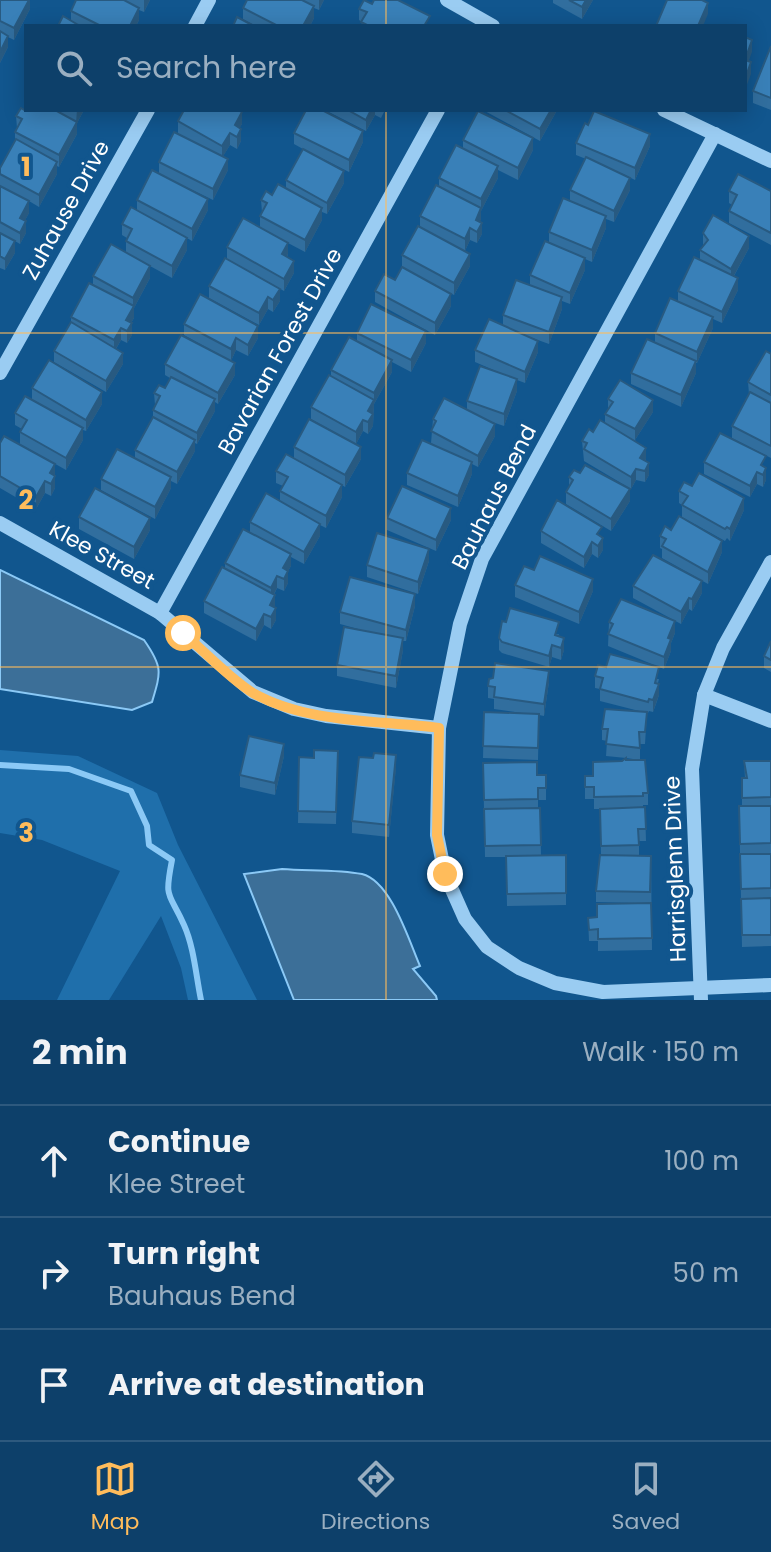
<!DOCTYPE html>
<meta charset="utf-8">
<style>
body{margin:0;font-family:Poppins,sans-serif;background:#1b4b72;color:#f1f3f6}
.stop{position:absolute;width:24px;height:24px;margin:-18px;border:6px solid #ffbc5b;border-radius:50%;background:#fff}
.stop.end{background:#ffbc5b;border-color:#fff;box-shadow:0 2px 8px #0008}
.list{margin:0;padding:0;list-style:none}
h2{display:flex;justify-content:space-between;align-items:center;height:104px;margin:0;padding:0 32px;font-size:34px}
h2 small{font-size:26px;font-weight:400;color:#9aafc1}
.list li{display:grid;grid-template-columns:52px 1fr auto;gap:24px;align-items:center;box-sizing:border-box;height:112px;padding:0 32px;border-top:2px solid #2d597e}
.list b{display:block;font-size:30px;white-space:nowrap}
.list p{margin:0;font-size:26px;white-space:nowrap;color:#9aafc1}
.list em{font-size:26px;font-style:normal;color:#9aafc1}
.icon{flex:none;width:44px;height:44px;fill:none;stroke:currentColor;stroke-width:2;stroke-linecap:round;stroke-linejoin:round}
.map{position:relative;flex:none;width:771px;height:1000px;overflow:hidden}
.search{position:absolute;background:#0d406a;box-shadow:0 4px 20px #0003;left:24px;right:24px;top:24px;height:88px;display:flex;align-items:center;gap:20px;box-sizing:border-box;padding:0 28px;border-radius:0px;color:#9aafc1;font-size:30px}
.sheet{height:440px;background:#0d406a}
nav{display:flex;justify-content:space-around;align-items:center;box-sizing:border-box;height:112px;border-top:2px solid #2d597e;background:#0d406a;font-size:22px;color:#9aafc1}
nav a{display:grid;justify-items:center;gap:4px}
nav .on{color:#ffbc5b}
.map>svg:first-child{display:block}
</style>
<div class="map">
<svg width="771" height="1000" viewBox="0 0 771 1000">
<rect width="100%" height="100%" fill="#11568e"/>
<polygon fill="#1f6fab" points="0,750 78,756 157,793 178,845 257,1000 188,1000 181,968 161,916 109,1000 57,1000 120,871 42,840 0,833"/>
<g fill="#3c6f98" stroke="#8bc9f6" stroke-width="2">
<path d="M 0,570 L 144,640 C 163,667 161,672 152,702 L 132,710 L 0,689 Z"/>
<path d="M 282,869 C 307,871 337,869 362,874 C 391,881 409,941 420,966 L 413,969 L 436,996 L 437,1000 L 294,1000 L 244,874 Z"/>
</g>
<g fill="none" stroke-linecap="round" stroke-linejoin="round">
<path stroke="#8bc9f6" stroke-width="6" d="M 0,765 L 69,769 L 131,791 L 147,826 L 149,845 L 172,860 C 164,901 169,891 184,925 C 194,947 196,976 201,1000"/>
<g stroke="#9accf2" stroke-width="14">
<polyline points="447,0 493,26"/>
<polyline points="195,26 209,0"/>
<polyline points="664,110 771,161"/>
<polyline points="715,134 482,559 460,624 439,728 437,835 445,874 465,919 487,947 519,968 555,983 603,992 771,985"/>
<polyline points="0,373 148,110"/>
<polyline points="0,523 160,613 253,692 294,709 326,716 439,728"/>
<polyline points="160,613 438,110"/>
<polyline points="704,695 771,721"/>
<polyline points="701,1000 692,769 704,695 723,648 771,562"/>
</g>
</g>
<g fill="#316e9e">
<polygon points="0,0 30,0 30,9 14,40 8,37 8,47 0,63"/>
<polygon points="76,0 150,0 144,12 139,10 139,20 136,26 58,26 71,21 71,11"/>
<polygon points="247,0 324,0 319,10 314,8 314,18 310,26 256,26 243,19 243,8"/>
<polygon points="553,0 593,0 582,19 553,3"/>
<polygon points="372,4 430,26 361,26 362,22 359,20 359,9"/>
<polygon points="771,46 771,110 753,103 753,91"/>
<polygon points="26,110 84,110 77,123 77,134 59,167 57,166 57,174 39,207 29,201 29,213 25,220 26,233 20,244 15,241 15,253 5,270 0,268 0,168 15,141 15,132 17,128 16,116"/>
<polygon points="184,110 242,110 242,124 239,128 241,141 237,149 230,145 223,156 228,170 213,200 159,174 159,162 178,133 178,121"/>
<polygon points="325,110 385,110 381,118 375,115 366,131"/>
<polygon points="483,110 556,110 556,112 540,141"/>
<polygon points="294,133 363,142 349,172 307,151 344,183 327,214 322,212 322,220 305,252 288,243 288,254 287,257 294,273 284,291 227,259 227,247 260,227 260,216 262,212 261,200 286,188 286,180 303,149 294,144"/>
<polygon points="463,140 533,150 518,180 498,170 498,178 481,211 480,222 482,234 477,243 470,240 465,251 470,266 454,295 402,267 402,255 420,227 420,216 439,186 439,178 463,148"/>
<polygon points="576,143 650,146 635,180 621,173 630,190 614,222 606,219 606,228 592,262 585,259 585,270 570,304 562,301 562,309 549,344 524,335 538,352 525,383 517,380 517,391 504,426 486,420 495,436 478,467 472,464 472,474 458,507 407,485 407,473 446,451 431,443 433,419 467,410 467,401 505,375 475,362 475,350 503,325 503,315 530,285 530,275 549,242 549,232 570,201 570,190 586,159 576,155"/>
<polygon points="729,191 771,191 771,245 729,223 729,211 732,205 729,203"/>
<polygon points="137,200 208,210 192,241 187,238 187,250 172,278 150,266 150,278 134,308 134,318 131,323 132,335 127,343 121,340 116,349 123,364 106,392 54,362 54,351 71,323 71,317 93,285 93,276 126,252 126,241 127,238 122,235 122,224 137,210"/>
<polygon points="703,233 749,248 734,276 738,290 722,323 713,319 713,328 697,363 696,363 696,373 681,407 631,384 631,373 655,343 655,333 678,302 678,291 700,260 700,250 703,246"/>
<polygon points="225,258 280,301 273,312 268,309 259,325 209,298 209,286"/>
<polygon points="395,280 451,306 435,335 375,302 375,291"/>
<polygon points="184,324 258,338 248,356 236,350 231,361 184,335"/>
<polygon points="357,333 426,343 411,372 392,362 392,372 374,404 373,426 368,434 363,431 356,444 311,419 311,407 331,376 331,370 357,341"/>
<polygon points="771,354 771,458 732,438 732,426 749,394 748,382"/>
<polygon points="165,364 235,375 218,404 215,402 215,411 197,444 195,443 195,451 177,484 171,481 171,488 155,519 101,490 101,479 135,458 135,450 153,418 153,410 155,405 154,393 165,388 170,378 165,375"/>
<polygon points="32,388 102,404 86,431 83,430 83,440 66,470 20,444 20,432 22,429 15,425 15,413 32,400"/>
<polygon points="608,399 653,412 635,440 646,459 645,461 649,475 645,482 636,480 631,489 584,461 582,441 605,423 605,414 608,411"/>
<polygon points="0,443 54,476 55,488 51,496 45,493 36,509 0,488"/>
<polygon points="294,447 361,459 345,487 342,485 342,497 326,528 320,525 320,536 304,564 291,557 291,566 288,571 288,583 284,591 277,588 274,595 276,620 271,629 264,625 256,641 204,613 204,601 225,569 225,563 250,532 250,522 280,501 280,491 283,486 276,483 276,471 294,459"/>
<polygon points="704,462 766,468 766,480 763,487 757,484 750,497 704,474"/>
<polygon points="569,477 630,501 611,531 566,504 566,492 569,486"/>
<polygon points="679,491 744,510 730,541 727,538 725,541 682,517 682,505 679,503"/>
<polygon points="79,517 150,530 134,559 79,529"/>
<polygon points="387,518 451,520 436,551 387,530"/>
<polygon points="541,531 602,537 603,550 598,558 592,554 584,568 541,543"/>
<polygon points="660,536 722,552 708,584 662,558 662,549 660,548"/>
<polygon points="429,561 418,594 367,577 367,565"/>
<polygon points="515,585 593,591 579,624 515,597"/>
<polygon points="633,586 702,593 692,611 689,609 681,624 633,598"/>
<polygon points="415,606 406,641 403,641 403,650 396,688 337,676 337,665 369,632 340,624 340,612"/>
<polygon points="609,622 675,633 671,643 671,651 664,669 608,646"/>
<polygon points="559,634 558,636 564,650 561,660 552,657 549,667 502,653 499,650 499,638"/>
<polygon points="771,641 771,672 764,668 764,656"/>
<polygon points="595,676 659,679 658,683 659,695 656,704 653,712 649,711 648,713 647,713 645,744 640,744 640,760 626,758 648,793 648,805 643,805 643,807 645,807 646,841 639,841 639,856 651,856 652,950 598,951 598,941 589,941 588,918 597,917 636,903 596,902 596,891 601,855 600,809 594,809 594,799 585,799 585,776 593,776 626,758 606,756 607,741 602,740 602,729 643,712 600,701 600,689 595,688"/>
<polygon points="549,682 544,716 539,715 538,760 483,758 484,712 529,714 494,709 494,699 488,698 488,686"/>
<polygon points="338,751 336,824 298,823 299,757 314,758"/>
<polygon points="284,756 275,795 240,787 240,775"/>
<polygon points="744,761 771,761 771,946 742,947 739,806 742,806 742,778 745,778"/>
<polygon points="483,763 537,775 546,775 546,800 538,800 538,808 540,808 541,855 566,855 566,905 507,906 506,857 485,857"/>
<polygon points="396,767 389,837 352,833 352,821"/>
</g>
<g fill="#285a81">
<polygon points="29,0 30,0 30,9 14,40 14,28"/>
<polygon points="144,0 150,0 144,12"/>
<polygon points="319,0 324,0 319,10"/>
<polygon points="586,0 593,0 582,19 582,7"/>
<polygon points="708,3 708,14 703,26 698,26"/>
<polygon points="314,6 314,18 310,26 303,26"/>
<polygon points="139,8 139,20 136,26 130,26"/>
<polygon points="8,36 8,47 0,63 0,52"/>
<polygon points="752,40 752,52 745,71 745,60"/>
<polygon points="751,62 751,74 745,90 745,79"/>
<polygon points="77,110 84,110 77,123 77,134 59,167 59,155 76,123"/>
<polygon points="371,110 375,110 375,115 366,131 366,120"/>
<polygon points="551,110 556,110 556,112 540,141 540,129"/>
<polygon points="242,112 242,124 235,137 235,125"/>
<polygon points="241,129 241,141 237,149 237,137"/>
<polygon points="363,131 363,142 349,172 349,160"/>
<polygon points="230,133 230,145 222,158 222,146"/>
<polygon points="650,134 650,146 635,180 635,168"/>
<polygon points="533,138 533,150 518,180 518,168"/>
<polygon points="228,159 228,170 213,200 213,189"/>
<polygon points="57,162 57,174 39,207 39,195"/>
<polygon points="498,166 498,178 481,211 481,220 476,231 476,220 481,209 481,199"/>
<polygon points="344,171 344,183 327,214 327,203"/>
<polygon points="630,178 630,190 614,222 614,211"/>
<polygon points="208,199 208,210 192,241 192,229"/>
<polygon points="29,201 29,213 20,230 20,218"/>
<polygon points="322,208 322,220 305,252 305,240"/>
<polygon points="606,216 606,228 592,262 592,250"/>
<polygon points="26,221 26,233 20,244 20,233"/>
<polygon points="482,223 482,234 477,243 477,232"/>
<polygon points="470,228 470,240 465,251 465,239"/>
<polygon points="749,236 749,248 731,281 731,269"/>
<polygon points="187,238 187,250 172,278 172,266"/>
<polygon points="15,241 15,253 5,270 5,259"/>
<polygon points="288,243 288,254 282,266 282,254"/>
<polygon points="470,254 470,266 454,295 454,283"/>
<polygon points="585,258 585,270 570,304 570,293"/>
<polygon points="294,261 294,273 284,291 284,279"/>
<polygon points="150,266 150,278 134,308 134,318 126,332 126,320 133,308 133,298"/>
<polygon points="738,278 738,290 722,323 722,312"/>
<polygon points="280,289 280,301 273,312 273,300"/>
<polygon points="451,294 451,306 435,335 435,323"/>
<polygon points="268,297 268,309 259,325 259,313"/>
<polygon points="562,297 562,309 549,344 549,332"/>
<polygon points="713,317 713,328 697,363 697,352"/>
<polygon points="132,323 132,335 127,343 127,331"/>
<polygon points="258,326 258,338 248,356 248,345"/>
<polygon points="121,328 121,340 114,352 114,340"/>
<polygon points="426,331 426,343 411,372 411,360"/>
<polygon points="236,338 236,350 231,361 231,349"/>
<polygon points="538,341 538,352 525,383 525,372"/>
<polygon points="123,353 123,364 106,392 106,381"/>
<polygon points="392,360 392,372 374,404 373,426 368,434 368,411 374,401 374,393"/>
<polygon points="696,361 696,373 681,407 681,395"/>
<polygon points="235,363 235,375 218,404 218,393"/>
<polygon points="517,379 517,391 504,426 504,414"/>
<polygon points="102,392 102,404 86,431 86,420"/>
<polygon points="215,399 215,411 197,444 197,433"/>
<polygon points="653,400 653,412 635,440 635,429"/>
<polygon points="363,420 363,431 356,444 356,432"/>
<polygon points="495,424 495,436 478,467 478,456"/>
<polygon points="83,428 83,440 66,470 66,458"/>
<polygon points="195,440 195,451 177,484 177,472"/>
<polygon points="361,447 361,459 345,487 345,475"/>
<polygon points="646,448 646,459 640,470 640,458"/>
<polygon points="472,462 472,474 458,507 458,496"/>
<polygon points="649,463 649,475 645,482 645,471"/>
<polygon points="55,464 55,476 50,485 50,473"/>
<polygon points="766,468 766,480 763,487 763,475"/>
<polygon points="636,469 636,480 631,489 631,477"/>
<polygon points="757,472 757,484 750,497 750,486"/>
<polygon points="55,476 55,488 51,496 51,484"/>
<polygon points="171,477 171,488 155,519 155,507"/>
<polygon points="45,481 45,493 36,509 36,497"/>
<polygon points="342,485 342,497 326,528 326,516"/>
<polygon points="630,489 630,501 611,531 611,519"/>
<polygon points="744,498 744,510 730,541 730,529"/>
<polygon points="451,508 451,520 436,551 436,540"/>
<polygon points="150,518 150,530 134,559 134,547"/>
<polygon points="320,524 320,536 304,564 304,552"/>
<polygon points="603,538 603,550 598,558 598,546"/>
<polygon points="722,541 722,552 708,584 708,572"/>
<polygon points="592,542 592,554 584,568 584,557"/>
<polygon points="429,549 429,561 418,594 418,582"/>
<polygon points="291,554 291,566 283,580 283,568"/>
<polygon points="288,571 288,583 284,591 284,579"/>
<polygon points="277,576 277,588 271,600 271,588"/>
<polygon points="593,579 593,591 579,624 579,612"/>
<polygon points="702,581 702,593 692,611 692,599"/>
<polygon points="415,594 415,606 406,641 406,630"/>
<polygon points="275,595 275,607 270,605"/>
<polygon points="689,598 689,609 681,624 681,612"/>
<polygon points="276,608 276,620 271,629 271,617"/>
<polygon points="264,614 264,625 256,641 256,629"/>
<polygon points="675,621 675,633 671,643 671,651 664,669 664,657 668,638"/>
<polygon points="403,638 403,650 396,688 396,676"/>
<polygon points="564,638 564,650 561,660 561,648"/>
<polygon points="552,645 552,657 549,667 549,656"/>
<polygon points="549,671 549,682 544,716 544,704"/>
<polygon points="659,684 659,695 653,712 653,700"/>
<polygon points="284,744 284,756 275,795 275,783"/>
<polygon points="396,755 396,767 389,837 389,825"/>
</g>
<g fill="#3980b8" stroke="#285a81" stroke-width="2">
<polygon points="0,0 29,0 14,28 0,21"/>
<polygon points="76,0 124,0 139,8 130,26 101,26 71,11"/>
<polygon points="247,0 302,0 314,6 303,26 278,26 243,8"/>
<polygon points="364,0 372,4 374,0 398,0 430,16 424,26 369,26 361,22 367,12 359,9"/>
<polygon points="569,0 586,0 582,7"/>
<polygon points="667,0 702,0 708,3 698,26 656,26"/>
<polygon points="63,16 80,26 58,26"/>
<polygon points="237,17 254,26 233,26"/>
<polygon points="0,31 8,36 0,52"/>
<polygon points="745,37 752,40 745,60"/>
<polygon points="771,46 771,98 753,91"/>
<polygon points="745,60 751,62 745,79"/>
<polygon points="21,108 26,111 55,110 77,122 59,155 15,132 22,119 16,116"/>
<polygon points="184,110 238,110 242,112 235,125 241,129 237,137 230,133 222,146 178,121"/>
<polygon points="306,110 322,110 363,131 349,160 294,133"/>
<polygon points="348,110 371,110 366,120"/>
<polygon points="505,110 551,110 540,129"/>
<polygon points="478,111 533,138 518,168 463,140"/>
<polygon points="594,111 650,134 635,168 576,143 585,123 588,125"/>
<polygon points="174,132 228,159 213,189 159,162"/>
<polygon points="16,139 57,162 39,195 0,174 0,168"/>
<polygon points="456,145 498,166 481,199 439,178"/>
<polygon points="303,149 344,171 327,203 286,180"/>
<polygon points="586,157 630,178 614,211 570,190"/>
<polygon points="152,170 208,199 192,229 137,200"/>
<polygon points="738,174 771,191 771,233 729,211 737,195 729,191"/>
<polygon points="278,184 322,208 305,240 260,216 267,203 261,200 266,191 272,195"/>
<polygon points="436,185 481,208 476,220 482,223 477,232 470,228 465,239 420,216"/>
<polygon points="0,186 29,201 20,218 26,221 20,233 0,222"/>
<polygon points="563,198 606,216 592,250 549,232"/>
<polygon points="131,207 187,238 172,266 126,241 132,229 122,224"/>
<polygon points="713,215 749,236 731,269 700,250 708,240 703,233"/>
<polygon points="243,218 288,243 282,254 294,261 284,279 227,247"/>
<polygon points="418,226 470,254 454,283 402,255"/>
<polygon points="0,233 15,241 5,259 0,256"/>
<polygon points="545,241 585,258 570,293 530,275"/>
<polygon points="111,244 150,266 133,298 93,276"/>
<polygon points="694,257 738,278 722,312 678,291"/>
<polygon points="225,258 280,289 273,300 268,297 259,313 209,286"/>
<polygon points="402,267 451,294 435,323 375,291 384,274 395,280"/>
<polygon points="516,280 562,297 549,332 503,315"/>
<polygon points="89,283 134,306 126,320 132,323 127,331 121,328 114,340 71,317"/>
<polygon points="200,294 258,326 248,345 236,338 231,349 184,324"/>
<polygon points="670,298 713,317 697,352 655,333"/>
<polygon points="371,304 426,331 411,360 357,333"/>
<polygon points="489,319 538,341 525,372 475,350"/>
<polygon points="71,322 123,353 106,381 54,351"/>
<polygon points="181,335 235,363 218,393 165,364"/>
<polygon points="349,337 392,360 374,393 331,370"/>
<polygon points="647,339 696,361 681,395 631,373"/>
<polygon points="766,351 771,354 771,395 748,382"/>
<polygon points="49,360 102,392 86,420 32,388"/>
<polygon points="480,366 517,379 504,414 467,401"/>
<polygon points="329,375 374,400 368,411 373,414 368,422 363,420 356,432 311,407"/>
<polygon points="171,377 215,399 197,433 153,410 160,396 154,393 159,385 165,388"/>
<polygon points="620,380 653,400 635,429 605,414 613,402 608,399"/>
<polygon points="750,392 771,403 771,446 732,426"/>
<polygon points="25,396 83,428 66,458 20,432 27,420 15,413"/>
<polygon points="444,398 495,424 478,456 431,431 436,421 433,419"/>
<polygon points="153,417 195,440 177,472 135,450"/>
<polygon points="309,419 361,447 345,475 294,447"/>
<polygon points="600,420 646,448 640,458 649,463 645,471 636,469 631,477 584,449 587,443 582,441 589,429 593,432"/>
<polygon points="720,433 766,456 761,465 766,468 763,475 757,472 750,486 704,462"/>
<polygon points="4,436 55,464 50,473 55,476 51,484 45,481 36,497 0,476 0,443"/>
<polygon points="422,440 472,462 458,496 407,473"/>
<polygon points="117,449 171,477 155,507 101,479"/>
<polygon points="286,454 342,485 326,516 280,491 288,477 276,471"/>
<polygon points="585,465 630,489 611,519 566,492 573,480 569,477 574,470 580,473"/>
<polygon points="699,473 744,498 730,529 727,527 725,529 682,505 688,496 679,491 684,482 692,486"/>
<polygon points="402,486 451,508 436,540 387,518"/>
<polygon points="95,488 150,518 134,547 79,517"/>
<polygon points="266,493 320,524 304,552 250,522"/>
<polygon points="557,500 602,527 597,534 603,538 598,546 592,542 584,557 541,531"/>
<polygon points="679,516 722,541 708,572 662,546 666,539 660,536 665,526 671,530"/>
<polygon points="243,529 291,554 283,568 288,571 284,579 277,576 271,588 225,563"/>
<polygon points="377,533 429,549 418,582 367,565"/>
<polygon points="653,555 702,581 692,599 689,598 681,612 633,586"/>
<polygon points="540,556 593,579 579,612 515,585 524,566 534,570"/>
<polygon points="222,567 275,595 270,605 276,608 271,617 264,614 256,629 204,601"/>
<polygon points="350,577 415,594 406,630 340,612"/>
<polygon points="621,599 675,621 668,638 671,639 664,657 608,634 613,624 609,622"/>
<polygon points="510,608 559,622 555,635 564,638 561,648 552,645 549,656 502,642 499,638 502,621 506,622"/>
<polygon points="344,627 403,638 396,676 337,665"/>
<polygon points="771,641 771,660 764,656"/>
<polygon points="610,654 659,667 655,683 659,684 653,700 649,699 648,702 600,689 603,678 595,676 598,665 606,667"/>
<polygon points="495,663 549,671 544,704 494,697 495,687 488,686 489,679 493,678"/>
<polygon points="605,709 647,712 645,732 639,732 640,748 606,744 608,729 602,729"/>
<polygon points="484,712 539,714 538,748 483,746"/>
<polygon points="249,736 284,744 275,783 240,775"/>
<polygon points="314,750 338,751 336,812 298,811 299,757 314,758"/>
<polygon points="374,753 396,755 389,825 352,821 359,757 373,758"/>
<polygon points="626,758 626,760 645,760 648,793 643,793 643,796 594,797 594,787 585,787 585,776 593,776 593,762 622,761"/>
<polygon points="744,761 771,761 771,797 742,798 742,778 747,778"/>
<polygon points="537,762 537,775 546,775 546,788 538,788 538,799 484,800 483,763"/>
<polygon points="739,806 771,806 771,843 740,844"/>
<polygon points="645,807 646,829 638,829 639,845 601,846 600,809"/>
<polygon points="540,808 541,845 485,846 484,809"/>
<polygon points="740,854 771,854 771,888 741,889"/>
<polygon points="566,855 566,893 507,894 506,856"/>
<polygon points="600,855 651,856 650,892 596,891"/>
<polygon points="771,898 771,935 742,935 741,899"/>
<polygon points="651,903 652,938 598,939 598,929 589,930 588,918 597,917 597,904"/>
</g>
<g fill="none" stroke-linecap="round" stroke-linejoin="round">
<path stroke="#ffbc5b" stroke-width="10" d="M 183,633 C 203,650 231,680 253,693 C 308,724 379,720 439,728 L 437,835 L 445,874"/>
</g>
<path fill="none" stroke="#ffbc5b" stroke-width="2" stroke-opacity="0.55" d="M 386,0 L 386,26M 386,110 L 386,1000M 0,333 L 771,333M 0,667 L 771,667"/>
<g text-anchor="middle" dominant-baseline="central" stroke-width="8" stroke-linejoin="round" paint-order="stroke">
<g font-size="22" fill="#fff" stroke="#11568e">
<text transform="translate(66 210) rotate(-61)">Zuhause Drive</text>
<text transform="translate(280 351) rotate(-61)">Bavarian Forest Drive</text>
<text transform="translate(494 497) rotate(-63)">Bauhaus Bend</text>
<text transform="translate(102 555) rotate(29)">Klee Street</text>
<text transform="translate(675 869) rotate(-92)">Harrisglenn Drive</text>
</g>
</g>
<g font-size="26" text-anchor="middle" font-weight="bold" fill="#ffbc5b" stroke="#11568e" stroke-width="8" stroke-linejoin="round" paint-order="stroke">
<text x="26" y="176">1</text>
<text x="26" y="509">2</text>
<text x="26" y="842">3</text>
</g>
</svg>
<div class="stop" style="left:183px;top:633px"></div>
<div class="stop end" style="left:445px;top:874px"></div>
<div class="search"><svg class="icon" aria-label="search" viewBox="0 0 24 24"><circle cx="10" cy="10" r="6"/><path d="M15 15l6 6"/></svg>Search here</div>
</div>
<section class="sheet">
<h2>2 min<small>Walk · 150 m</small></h2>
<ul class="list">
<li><svg class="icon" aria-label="ahead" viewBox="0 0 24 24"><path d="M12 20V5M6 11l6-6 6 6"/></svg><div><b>Continue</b><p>Klee Street</p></div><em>100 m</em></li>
<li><svg class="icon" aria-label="right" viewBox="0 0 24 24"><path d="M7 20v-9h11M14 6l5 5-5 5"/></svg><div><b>Turn right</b><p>Bauhaus Bend</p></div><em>50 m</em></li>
<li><svg class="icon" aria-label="arrive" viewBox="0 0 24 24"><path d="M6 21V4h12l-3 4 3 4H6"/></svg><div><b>Arrive at destination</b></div></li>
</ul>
</section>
<nav>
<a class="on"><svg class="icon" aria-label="map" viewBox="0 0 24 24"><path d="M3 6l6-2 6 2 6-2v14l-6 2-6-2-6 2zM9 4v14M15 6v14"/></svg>Map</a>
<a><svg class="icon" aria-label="directions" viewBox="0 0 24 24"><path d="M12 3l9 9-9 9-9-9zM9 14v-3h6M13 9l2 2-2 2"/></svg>Directions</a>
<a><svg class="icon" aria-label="saved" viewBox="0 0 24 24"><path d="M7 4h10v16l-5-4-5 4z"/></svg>Saved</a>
</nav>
